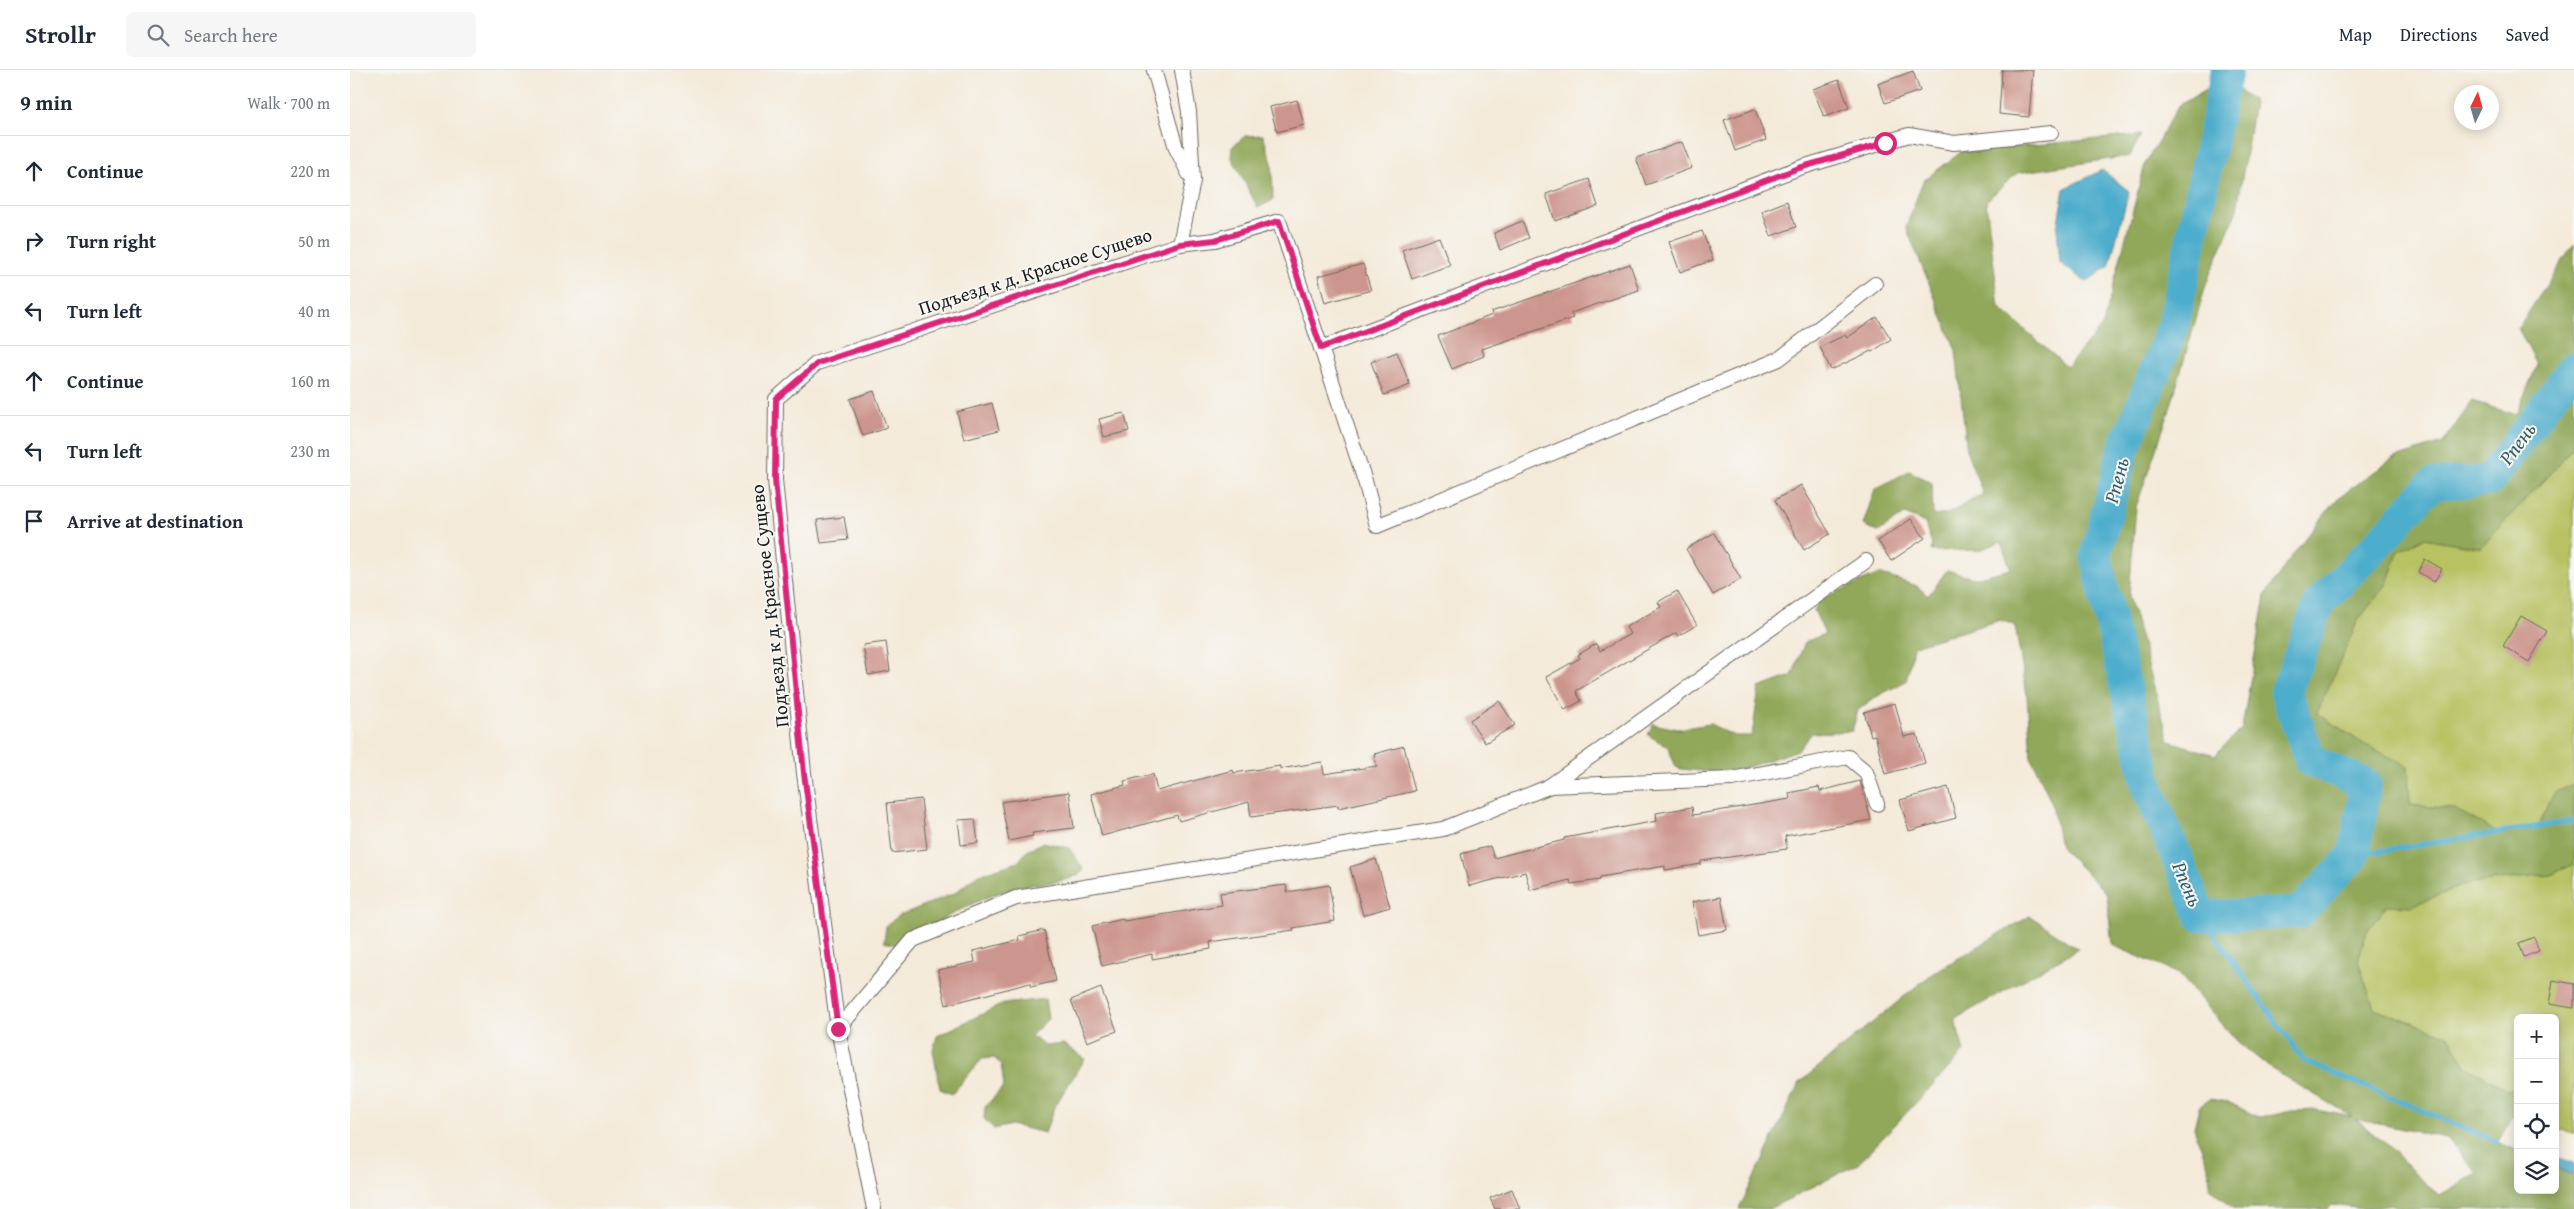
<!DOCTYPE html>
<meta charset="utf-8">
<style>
body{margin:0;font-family:"Gentium Book Plus",serif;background:#f6f6f7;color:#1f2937}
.controls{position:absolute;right:15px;bottom:15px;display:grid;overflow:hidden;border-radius:8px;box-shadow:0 2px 12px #0003}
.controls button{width:45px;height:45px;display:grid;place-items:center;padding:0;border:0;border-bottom:1px solid #e0e1e3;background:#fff;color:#1f2937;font:25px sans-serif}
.compass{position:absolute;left:2104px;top:15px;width:45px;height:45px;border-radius:50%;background:#fff;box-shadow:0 2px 12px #0003;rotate:5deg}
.stop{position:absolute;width:15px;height:15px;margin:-11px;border:4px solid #db2777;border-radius:50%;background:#fff}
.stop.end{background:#db2777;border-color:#fff;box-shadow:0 1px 5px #0008}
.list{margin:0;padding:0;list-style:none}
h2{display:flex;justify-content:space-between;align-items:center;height:65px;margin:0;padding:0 20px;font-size:21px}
h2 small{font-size:16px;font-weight:400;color:#747a83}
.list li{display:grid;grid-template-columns:32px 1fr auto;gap:15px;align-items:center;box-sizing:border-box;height:70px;padding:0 20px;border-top:1px solid #e0e1e3}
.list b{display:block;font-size:19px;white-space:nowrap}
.list em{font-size:16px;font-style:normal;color:#747a83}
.icon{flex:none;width:28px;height:28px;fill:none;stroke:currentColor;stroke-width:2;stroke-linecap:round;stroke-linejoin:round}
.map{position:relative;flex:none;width:2224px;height:1139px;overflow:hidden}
header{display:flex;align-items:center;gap:30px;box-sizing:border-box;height:70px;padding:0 25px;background:#fff;border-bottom:1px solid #e0e1e3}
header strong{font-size:24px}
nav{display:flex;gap:28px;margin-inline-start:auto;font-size:18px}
.search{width:350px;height:45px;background:#f6f6f7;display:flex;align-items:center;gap:12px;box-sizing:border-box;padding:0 18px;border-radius:8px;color:#747a83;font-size:19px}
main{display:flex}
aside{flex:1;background:#fff}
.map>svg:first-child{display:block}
</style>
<header>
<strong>Strollr</strong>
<div class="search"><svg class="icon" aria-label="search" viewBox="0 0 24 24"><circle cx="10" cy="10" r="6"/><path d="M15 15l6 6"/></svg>Search here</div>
<nav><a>Map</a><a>Directions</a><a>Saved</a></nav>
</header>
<main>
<aside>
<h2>9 min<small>Walk · 700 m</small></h2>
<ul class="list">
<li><svg class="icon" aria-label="ahead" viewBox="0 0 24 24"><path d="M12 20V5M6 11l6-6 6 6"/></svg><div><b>Continue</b></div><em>220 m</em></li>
<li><svg class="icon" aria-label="right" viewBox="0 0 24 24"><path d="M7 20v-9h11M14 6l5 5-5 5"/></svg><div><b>Turn right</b></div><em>50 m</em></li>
<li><svg class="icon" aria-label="left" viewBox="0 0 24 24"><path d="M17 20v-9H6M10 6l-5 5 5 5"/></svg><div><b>Turn left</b></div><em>40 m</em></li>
<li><svg class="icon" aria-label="ahead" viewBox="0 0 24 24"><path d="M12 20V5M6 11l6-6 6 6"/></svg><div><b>Continue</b></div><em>160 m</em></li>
<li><svg class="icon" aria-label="left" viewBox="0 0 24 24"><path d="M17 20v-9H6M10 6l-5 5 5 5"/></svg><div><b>Turn left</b></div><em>230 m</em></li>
<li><svg class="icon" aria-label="arrive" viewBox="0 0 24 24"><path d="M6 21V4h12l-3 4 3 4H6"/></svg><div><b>Arrive at destination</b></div></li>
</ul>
</aside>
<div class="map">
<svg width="2224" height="1139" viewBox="0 0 2224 1139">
<rect width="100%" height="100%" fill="#f6f6f2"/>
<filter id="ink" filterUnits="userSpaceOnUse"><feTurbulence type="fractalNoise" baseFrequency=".02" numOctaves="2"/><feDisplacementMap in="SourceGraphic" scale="10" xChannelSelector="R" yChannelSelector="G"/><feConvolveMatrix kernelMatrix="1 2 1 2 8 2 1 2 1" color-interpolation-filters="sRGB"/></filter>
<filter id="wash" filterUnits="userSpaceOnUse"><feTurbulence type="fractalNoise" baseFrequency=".0096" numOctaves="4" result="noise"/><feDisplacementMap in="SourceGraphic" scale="20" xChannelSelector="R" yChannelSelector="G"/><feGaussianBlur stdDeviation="1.12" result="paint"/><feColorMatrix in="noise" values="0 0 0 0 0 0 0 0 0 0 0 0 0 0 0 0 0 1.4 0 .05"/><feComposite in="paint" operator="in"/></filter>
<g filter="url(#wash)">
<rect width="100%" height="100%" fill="#f4ead9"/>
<polygon fill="#b7c264" stroke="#6a6f40" points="2224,361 2224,1064 2205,1059 2205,948 2168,948 2168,1048 2128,1037 1938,893 1887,783 2046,441"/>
<g fill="#91a85a" stroke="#56623b" fill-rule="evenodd">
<path d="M 1875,8 L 1904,32 L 1887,140 L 1856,214 L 1819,342 L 1786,437 L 1779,526 L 1819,671 L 1865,685 L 1892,658 L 1915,526 L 1943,484 L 1987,429 L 2042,389 L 2093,373 L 2122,331 L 2166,345 L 2187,295 L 2168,258 L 2224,174 L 2224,375 C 2196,412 2160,442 2131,478 L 2074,468 L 2049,481 L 2036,515 L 2008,550 L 1967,643 L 2012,673 L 2058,696 L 2060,735 L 2105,739 L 2148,763 L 2189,756 L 2203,723 L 2224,715 L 2224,794 L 2201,805 L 2120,813 L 2061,836 L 2037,835 L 2017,861 L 2008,891 L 2024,938 L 2099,966 L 2116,996 L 2158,1020 L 2168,1019 L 2168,1036 L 2148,1072 L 2168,1081 L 2168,1120 L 2205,1120 L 2205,1097 L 2224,1106 L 2224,1139 L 2052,1139 L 2041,1134 L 2014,1139 L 1981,1135 L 1977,1139 L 1884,1139 L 1860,1118 L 1859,1099 L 1844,1058 L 1849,1037 L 1860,1029 L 1878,1032 L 1910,1048 L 1941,1041 L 1967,1040 L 2002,1047 L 1920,998 L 1887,971 L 1829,904 L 1762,875 L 1757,824 L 1710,777 L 1702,734 L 1681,687 L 1677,625 L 1665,555 L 1650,550 L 1564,576 L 1556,611 L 1526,627 L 1508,640 L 1502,661 L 1462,663 L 1448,680 L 1389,700 L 1362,702 L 1331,699 L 1326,697 L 1318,677 L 1298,665 L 1303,654 L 1328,659 L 1360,654 L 1384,666 L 1402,666 L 1409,618 L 1442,606 L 1455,572 L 1475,564 L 1464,540 L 1471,529 L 1529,504 L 1567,516 L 1578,526 L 1597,500 L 1624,508 L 1661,499 L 1651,472 L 1629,480 L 1581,481 L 1582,475 L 1575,453 L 1555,444 L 1528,462 L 1513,455 L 1525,419 L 1559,401 L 1582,413 L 1583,446 L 1597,444 L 1633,424 L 1617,382 L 1606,280 L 1556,157 L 1573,111 L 1611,82 L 1791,65 L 1780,86 L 1667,103 L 1636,131 L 1649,237 L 1717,297 L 1753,255 L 1795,94 L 1828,36 ZM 2005,1049 L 2097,1068 L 2128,1103 L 2090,1125 L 2067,1106 L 2040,1077 Z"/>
<polygon points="913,65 922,93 923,130 908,138 882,88 883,76 895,66"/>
<path d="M 693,772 L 719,778 L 734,800 C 721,813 698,812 680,815 C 632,823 589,852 547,875 L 534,872 L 536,856 L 548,846 L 605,823 L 627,805 L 668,792 L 677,781 Z"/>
<polygon points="1680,846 1728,879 1605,949 1614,982 1508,1094 1419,1139 1389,1139 1450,1012 1583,903"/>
<polygon points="695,929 698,949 681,966 695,976 713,974 735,989 704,1037 695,1063 661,1055 644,1059 634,1049 635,1037 654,1016 651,994 644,988 632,989 602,1024 590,1019 583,980 587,966 653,934"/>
</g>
<g fill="#4dadcc" stroke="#346474">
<polygon points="1752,100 1779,121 1759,196 1736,212 1710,193 1707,158 1714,119"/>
<polygon points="2205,1087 2224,1092 2224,1106 2205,1097"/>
</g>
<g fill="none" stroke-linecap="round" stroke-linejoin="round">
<g stroke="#4dadcc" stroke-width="5.5">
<polyline points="2004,785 2224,751"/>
<polyline points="1851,846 1954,991 2148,1072"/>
</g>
<polyline stroke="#4dadcc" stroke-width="32" points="1877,0 1823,257 1773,381 1746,485 1798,717 1851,846 1949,843 2004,785 2016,714 1961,691 1936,622 1969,533 2026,476 2082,414 2139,411 2224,297"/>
</g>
<g id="blocks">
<g fill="#cc958d">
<polygon points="1652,0 1683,0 1679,47 1649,44"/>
<polygon points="1563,1 1570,21 1535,33 1528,14"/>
<polygon points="1489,10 1499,38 1474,47 1463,19"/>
<polygon points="947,30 954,55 927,62 920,37"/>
<polygon points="1405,39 1416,70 1385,81 1374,50"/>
<polygon points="1332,72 1342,98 1296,115 1286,88"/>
<polygon points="1239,109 1248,136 1205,151 1196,124"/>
<polygon points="1437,131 1446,157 1421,166 1412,141"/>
<polygon points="1172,151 1179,168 1150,180 1144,163"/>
<polygon points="1352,161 1363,190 1330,202 1319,172"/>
<polygon points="1089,167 1100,195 1062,209 1052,180"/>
<polygon points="1013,194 1021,220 975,233 968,206"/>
<polygon points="1280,194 1289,220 1221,243 1223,248 1132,279 1134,286 1102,299 1088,266 1142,245 1141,242"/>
<polygon points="1527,247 1541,269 1522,282 1521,281 1481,300 1470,277 1495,265 1497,268"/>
<polygon points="1047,282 1060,315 1034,325 1021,292"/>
<polygon points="524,321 537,358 513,366 500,329"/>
<polygon points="642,333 649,360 614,369 607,342"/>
<polygon points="774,343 779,361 754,367 749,349"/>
<polygon points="1451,415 1480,464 1454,480 1425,430"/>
<polygon points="494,447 498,470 471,473 467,450"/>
<polygon points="1561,449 1575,468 1541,491 1528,471"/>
<polygon points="1364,463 1391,509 1363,525 1336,479"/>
<polygon points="2075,489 2092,499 2084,512 2068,502"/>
<polygon points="1327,521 1347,555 1328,566 1326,563 1226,621 1231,631 1215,640 1196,607 1230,588 1228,585 1246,574 1250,581 1280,564 1276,557 1311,537 1308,532"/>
<polygon points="2171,546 2197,561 2179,592 2153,576"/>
<polygon points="536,572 540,601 518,605 513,575"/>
<polygon points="1149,631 1165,655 1135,673 1120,650"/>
<polygon points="1545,633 1554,667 1567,664 1575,693 1535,704 1525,665 1521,666 1514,642"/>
<polygon points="1054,676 1065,721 988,738 988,735 901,747 899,732 829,751 827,745 752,766 741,724 775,715 774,711 803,704 807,721 883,700 884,703 930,696 930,699 972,692 974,704 1027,696 1024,684"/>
<polygon points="1510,711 1521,750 1435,766 1437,779 1351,791 1351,794 1315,800 1315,796 1250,807 1250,810 1221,814 1220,810 1180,820 1175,802 1119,816 1111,784 1140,776 1144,788 1214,770 1214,768 1307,751 1306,743 1342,737 1343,745 1440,729 1439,723 1469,717 1470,721"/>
<polygon points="1598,717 1606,748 1559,761 1550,730"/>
<polygon points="719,722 724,758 682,763 683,766 659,771 651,732"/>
<polygon points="571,729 577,779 542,783 537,733"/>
<polygon points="625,749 628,773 611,775 608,750"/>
<polygon points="1026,789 1040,837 1013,845 1000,797"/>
<polygon points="936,815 937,822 979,815 985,851 943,858 944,860 860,872 861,879 802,889 802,884 752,896 742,856 773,849 774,851 872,835 870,823"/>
<polygon points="1371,827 1377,860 1348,865 1342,832"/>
<polygon points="694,860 706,911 681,917 680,913 596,935 588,900 625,892 623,881 670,870 669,866"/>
<polygon points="2184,867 2189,881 2174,887 2169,873"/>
<polygon points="2203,910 2224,914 2224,938 2199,934"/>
<polygon points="751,918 767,961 737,972 721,930"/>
<polygon points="1162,1119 1170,1139 1145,1139 1140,1128"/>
</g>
</g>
</g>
<g filter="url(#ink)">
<use href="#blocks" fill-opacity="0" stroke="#68645e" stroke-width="1"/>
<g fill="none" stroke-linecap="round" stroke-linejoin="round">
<defs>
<g id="minor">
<polyline points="804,0 826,78 840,106"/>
<polyline points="830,174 843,111 839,42 832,0"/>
<polyline points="971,278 1449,98 1559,65 1604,73 1701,63"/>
<polyline points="1199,716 1382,709 1498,687 1516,702 1527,734"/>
<polyline points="488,959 563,870 666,828 1093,759 1198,717 1516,491"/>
<polyline points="524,1139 488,959 454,703 425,410 426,329 467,293 830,174 865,170 929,151 1015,411 1027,456 1429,289 1525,214"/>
</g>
</defs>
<use href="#minor" stroke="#68645e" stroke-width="16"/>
<use href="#minor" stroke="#fff" stroke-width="14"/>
</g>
</g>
<g fill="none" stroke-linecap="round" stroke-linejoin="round" filter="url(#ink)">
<polyline stroke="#db2777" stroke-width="6" points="488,959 454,703 425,410 426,329 468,293 830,174 865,170 929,151 971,278 1449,98 1535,73"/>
</g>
<g text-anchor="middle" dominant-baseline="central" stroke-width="4" stroke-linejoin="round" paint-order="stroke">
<g font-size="19" fill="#1c1c1c" stroke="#f6f6f2">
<text transform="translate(685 201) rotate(-18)">Подъезд к д. Красное Сущево</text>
<text transform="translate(419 536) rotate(-96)">Подъезд к д. Красное Сущево</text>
</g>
<g font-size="20" font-style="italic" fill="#325d6b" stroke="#f6f6f2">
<text transform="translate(2167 373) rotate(-53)">Рпень</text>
<text transform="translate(1766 410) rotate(-75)">Рпень</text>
<text transform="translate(1838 814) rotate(67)">Рпень</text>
</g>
</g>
</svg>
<div class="controls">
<button>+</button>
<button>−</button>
<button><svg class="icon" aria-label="locate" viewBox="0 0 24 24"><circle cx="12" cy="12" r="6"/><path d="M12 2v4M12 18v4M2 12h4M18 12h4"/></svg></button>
<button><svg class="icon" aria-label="layers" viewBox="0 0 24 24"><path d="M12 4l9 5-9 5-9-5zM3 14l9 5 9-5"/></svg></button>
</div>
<svg class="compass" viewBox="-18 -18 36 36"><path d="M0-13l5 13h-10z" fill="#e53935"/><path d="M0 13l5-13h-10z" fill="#747a83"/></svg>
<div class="stop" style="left:1535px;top:73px"></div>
<div class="stop end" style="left:488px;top:959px"></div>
</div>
</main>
